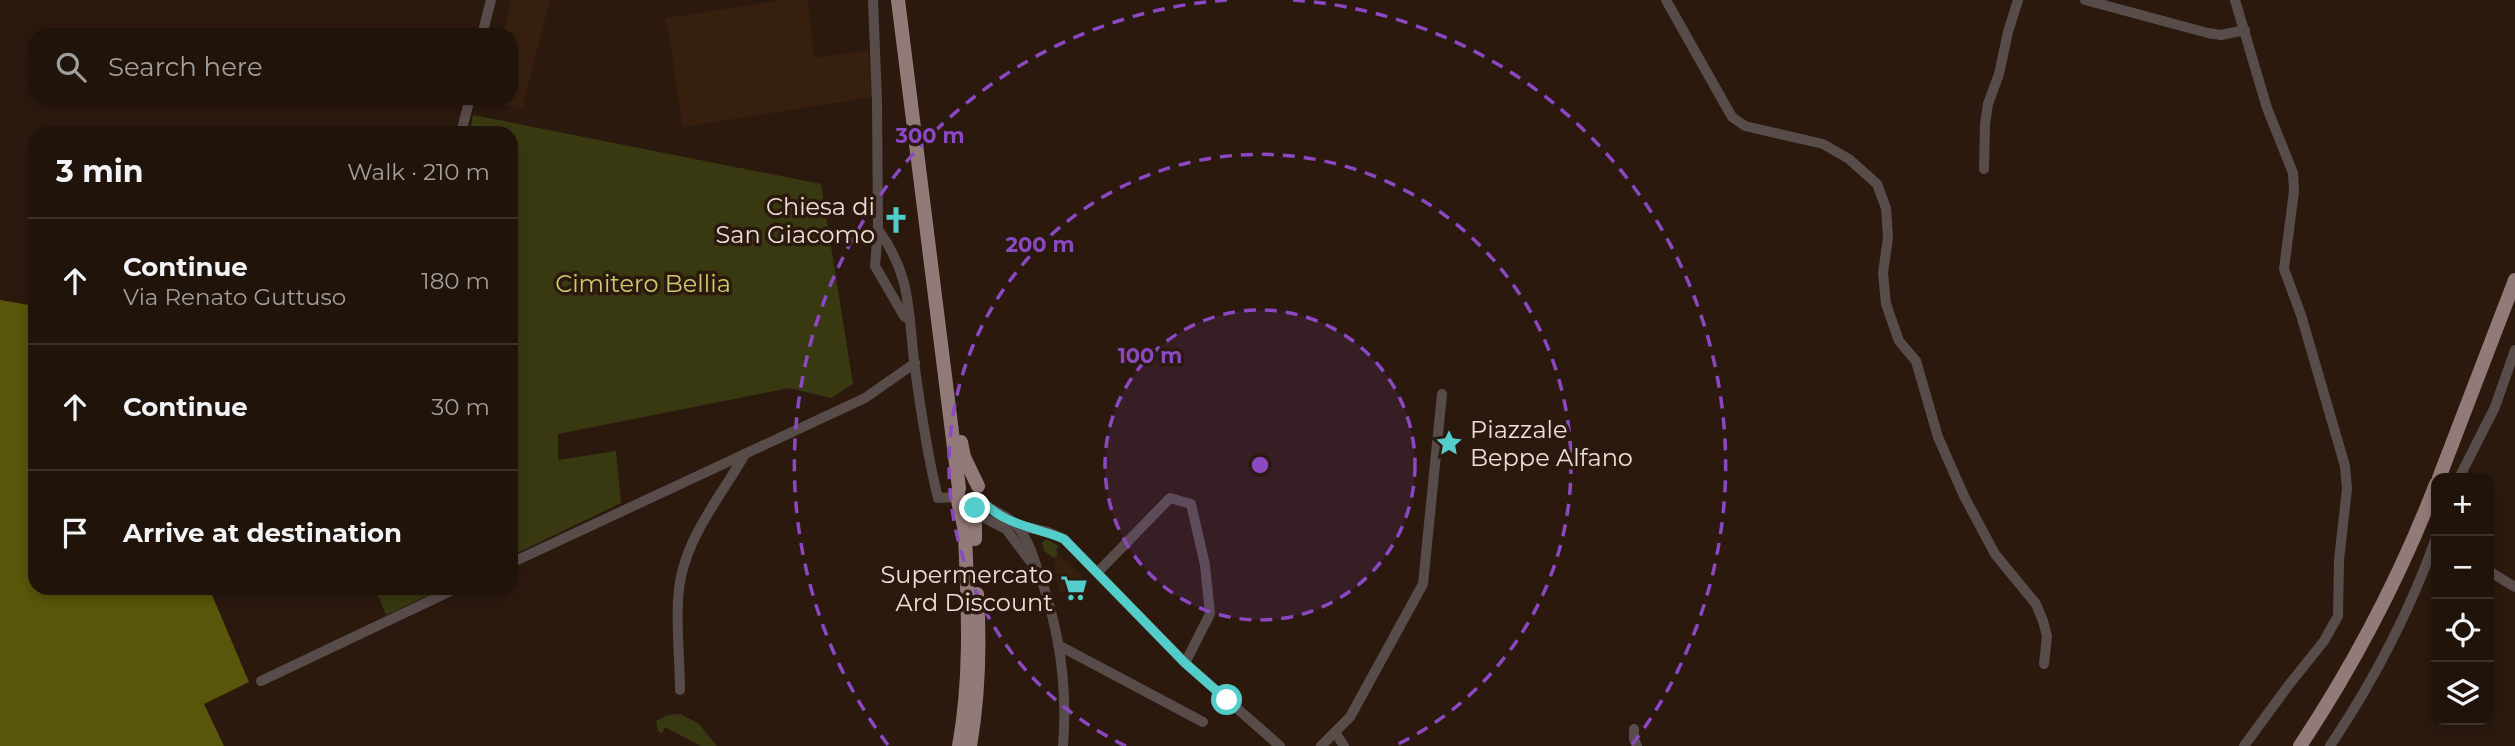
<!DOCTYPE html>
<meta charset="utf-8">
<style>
body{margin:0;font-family:Montserrat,sans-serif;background:#281c13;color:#f1f3f6}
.controls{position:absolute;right:21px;bottom:21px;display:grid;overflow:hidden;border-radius:14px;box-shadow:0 4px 10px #0003}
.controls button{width:63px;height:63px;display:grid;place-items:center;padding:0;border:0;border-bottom:2px solid #3d322b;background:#20130a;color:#f1f3f6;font:35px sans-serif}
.stop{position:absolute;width:21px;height:21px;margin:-16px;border:5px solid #53cdc9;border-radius:50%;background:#fff}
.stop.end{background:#53cdc9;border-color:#fff;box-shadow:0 2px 7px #0008}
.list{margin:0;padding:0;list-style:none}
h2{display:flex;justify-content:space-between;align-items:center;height:91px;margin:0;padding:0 28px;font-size:30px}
h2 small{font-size:23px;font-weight:400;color:#a29e9c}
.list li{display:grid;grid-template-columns:46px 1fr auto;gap:21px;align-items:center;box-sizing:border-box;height:126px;padding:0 28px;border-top:2px solid #3d322b}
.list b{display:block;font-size:26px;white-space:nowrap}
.list p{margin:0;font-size:23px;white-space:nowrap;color:#a29e9c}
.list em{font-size:23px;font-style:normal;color:#a29e9c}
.icon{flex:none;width:38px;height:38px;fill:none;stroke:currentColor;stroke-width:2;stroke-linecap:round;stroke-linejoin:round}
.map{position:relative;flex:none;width:2515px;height:746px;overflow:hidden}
.search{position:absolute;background:#20130a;box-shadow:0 4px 10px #0003;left:28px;top:28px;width:490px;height:77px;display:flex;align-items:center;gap:18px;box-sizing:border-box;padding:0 24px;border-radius:21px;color:#a29e9c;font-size:26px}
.panel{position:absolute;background:#20130a;box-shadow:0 4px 10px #0003;left:28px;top:126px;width:490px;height:469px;border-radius:21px}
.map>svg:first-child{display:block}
</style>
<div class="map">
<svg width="2515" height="746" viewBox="0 0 2515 746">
<rect width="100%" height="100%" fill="#2b190e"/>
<g fill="#361f0f">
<polygon points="511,0 550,0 522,109 487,101 487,98 511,98 511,35 503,35"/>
<polygon points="784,0 808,0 814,58 868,50 872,72 872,97 683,127 666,18"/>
<polygon points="1058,554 1081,575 1066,591 1059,592 1054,558"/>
</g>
<g fill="#393911">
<polygon points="473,115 821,184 853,384 831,398 789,388 558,434 558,460 616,451 621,503 511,556 511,133 470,133"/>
<polygon points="1046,539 1059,546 1056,550 1058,554 1054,558 1044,551 1042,543"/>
<polygon points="375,588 444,588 386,615"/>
<polygon points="680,714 699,724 717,746 701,746 665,727 662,733 658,731 656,721 668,715"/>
</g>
<polygon fill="#57560a" points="0,300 35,306 35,588 209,588 249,682 204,704 224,746 0,746"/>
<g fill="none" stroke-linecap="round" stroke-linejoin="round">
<g stroke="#584c4b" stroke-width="10">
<polyline points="873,0 877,101 878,229 875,266 904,316 910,320"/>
<polyline points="1666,0 1732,117 1745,126 1823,144 1849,159 1877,184 1886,208 1888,238 1883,273 1886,304 1899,341 1916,361 1938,437 1964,496 1995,554 2036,604 2043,621 2047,636 2044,664"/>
<polyline points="2085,0 2208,33 2221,35 2245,30"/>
<polyline points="2235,0 2267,108 2293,173 2294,191 2284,269 2301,315 2345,466 2347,489 2339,560 2338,616 2324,641 2288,686 2244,746"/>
<polyline points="482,35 491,0"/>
<polyline points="461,133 470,98"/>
<polyline points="1984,169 1985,124 1988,104 1999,74 2008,32 2018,0"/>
<path d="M 878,229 C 911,276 908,307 914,361 C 920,406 927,454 938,498 L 957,497"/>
<polyline points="2459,478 2495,407 2515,350"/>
<path d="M 982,501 C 992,512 1008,515 1017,526 C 1026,536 1032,552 1036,565 C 1058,622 1068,685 1063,746"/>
<polyline points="965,508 1006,529 1030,561"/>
<polyline points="1016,525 1048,532 1064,539 1185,663 1280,746"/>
<polyline points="511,563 865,398 915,363"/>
<polyline points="2489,571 2515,587"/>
<polyline points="1097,573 1170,498 1191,504 1205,565 1210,614 1185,663"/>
<polyline points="1058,645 1203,722"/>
<polyline points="261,681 457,588"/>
<path d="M 680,690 C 680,656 674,609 681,577 C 690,532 723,493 745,454"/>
<polyline points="1634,729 1634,739 1637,746"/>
<polyline points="1335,732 1344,746"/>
<polyline points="1321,746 1350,717 1423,584 1442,394"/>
<path d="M 2330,746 C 2373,682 2410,611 2436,538"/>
</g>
<g stroke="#927a78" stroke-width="14">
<path d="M 898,0 L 959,488 C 954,499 965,521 965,535 C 968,605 972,676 959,746"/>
<polyline points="961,442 964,457 978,486"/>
<polyline points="2439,478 2515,280"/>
<polyline points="975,539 975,515 979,505"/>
<path d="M 970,746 C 979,695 980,646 977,594"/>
<path d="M 2300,746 C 2355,663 2400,577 2436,484"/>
</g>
</g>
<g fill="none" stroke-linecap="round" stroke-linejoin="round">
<path stroke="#53cdc9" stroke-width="9" d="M 975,508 L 982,501 C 1004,525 1035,527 1064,539 L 1185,663 L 1227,700"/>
</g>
<circle cx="1260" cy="465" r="155" fill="#8c47c3" fill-opacity=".12"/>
<g fill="none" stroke="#8c47c3" stroke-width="3.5" stroke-dasharray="12 9">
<circle cx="1260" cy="465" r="155"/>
<path d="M1126 746A311 311 0 1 1 1394 746"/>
<path d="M888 745A466 466 0 0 1 1227 0M1293 0A466 466 0 0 1 1632 745"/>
</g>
<defs>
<symbol id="church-bare" viewBox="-9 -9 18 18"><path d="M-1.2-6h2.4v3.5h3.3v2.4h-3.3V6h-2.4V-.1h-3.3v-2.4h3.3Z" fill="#53cdc9" stroke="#2b190e" stroke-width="2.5" paint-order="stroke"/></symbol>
<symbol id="sight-bare" viewBox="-9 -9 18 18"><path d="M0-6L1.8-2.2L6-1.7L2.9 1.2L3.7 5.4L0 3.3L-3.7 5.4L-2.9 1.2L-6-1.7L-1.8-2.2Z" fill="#53cdc9" stroke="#2b190e" stroke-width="2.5" paint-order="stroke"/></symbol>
<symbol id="supermarket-bare" viewBox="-9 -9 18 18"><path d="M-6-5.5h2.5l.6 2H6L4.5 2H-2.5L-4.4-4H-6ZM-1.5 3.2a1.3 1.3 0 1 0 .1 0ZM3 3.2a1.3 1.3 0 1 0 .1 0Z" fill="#53cdc9" stroke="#2b190e" stroke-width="2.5" paint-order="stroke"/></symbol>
</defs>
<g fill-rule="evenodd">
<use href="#church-bare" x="877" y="201" width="38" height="38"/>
<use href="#sight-bare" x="1430" y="424" width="38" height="38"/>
<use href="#supermarket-bare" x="1055" y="569" width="38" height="38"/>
</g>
<g text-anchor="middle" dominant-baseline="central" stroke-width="7" stroke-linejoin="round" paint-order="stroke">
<g font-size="24" fill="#ecdfd7" stroke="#2b190e" text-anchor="end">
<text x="875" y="206">Chiesa di<tspan x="875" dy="28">San Giacomo</tspan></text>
<text x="1470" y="429" text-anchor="start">Piazzale<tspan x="1470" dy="28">Beppe Alfano</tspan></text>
<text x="1053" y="574">Supermercato<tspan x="1053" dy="28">Ard Discount</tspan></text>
</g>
<g font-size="24" fill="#cbcb6a" stroke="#2b190e">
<text x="643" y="283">Cimitero Bellia</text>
</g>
</g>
<circle cx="1260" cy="465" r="10" fill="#8c47c3" stroke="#2b190e" stroke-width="3.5"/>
<g font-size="21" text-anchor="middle" font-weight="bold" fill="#8c47c3" stroke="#2b190e" stroke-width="7" stroke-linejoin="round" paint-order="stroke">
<text x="930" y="143">300 m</text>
<text x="1040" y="252">200 m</text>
<text x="1150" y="363">100 m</text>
</g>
</svg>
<div class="controls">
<button>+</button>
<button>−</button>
<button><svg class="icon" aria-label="locate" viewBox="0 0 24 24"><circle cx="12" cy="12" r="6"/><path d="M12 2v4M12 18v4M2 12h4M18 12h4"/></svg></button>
<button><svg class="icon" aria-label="layers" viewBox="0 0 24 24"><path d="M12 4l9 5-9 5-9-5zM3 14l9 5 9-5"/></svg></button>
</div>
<div class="stop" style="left:1227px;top:700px"></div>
<div class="stop end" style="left:975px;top:508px"></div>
<div class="search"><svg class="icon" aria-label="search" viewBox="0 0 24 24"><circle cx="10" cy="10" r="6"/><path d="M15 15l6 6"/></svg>Search here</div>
<section class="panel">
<h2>3 min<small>Walk · 210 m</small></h2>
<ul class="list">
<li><svg class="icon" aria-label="ahead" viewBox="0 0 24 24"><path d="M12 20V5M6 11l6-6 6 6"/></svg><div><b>Continue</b><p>Via Renato Guttuso</p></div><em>180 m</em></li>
<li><svg class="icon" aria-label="ahead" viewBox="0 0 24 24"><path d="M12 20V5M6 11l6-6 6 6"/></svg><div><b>Continue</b></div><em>30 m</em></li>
<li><svg class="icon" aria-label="arrive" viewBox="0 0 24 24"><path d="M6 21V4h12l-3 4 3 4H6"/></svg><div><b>Arrive at destination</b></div></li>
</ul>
</section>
</div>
